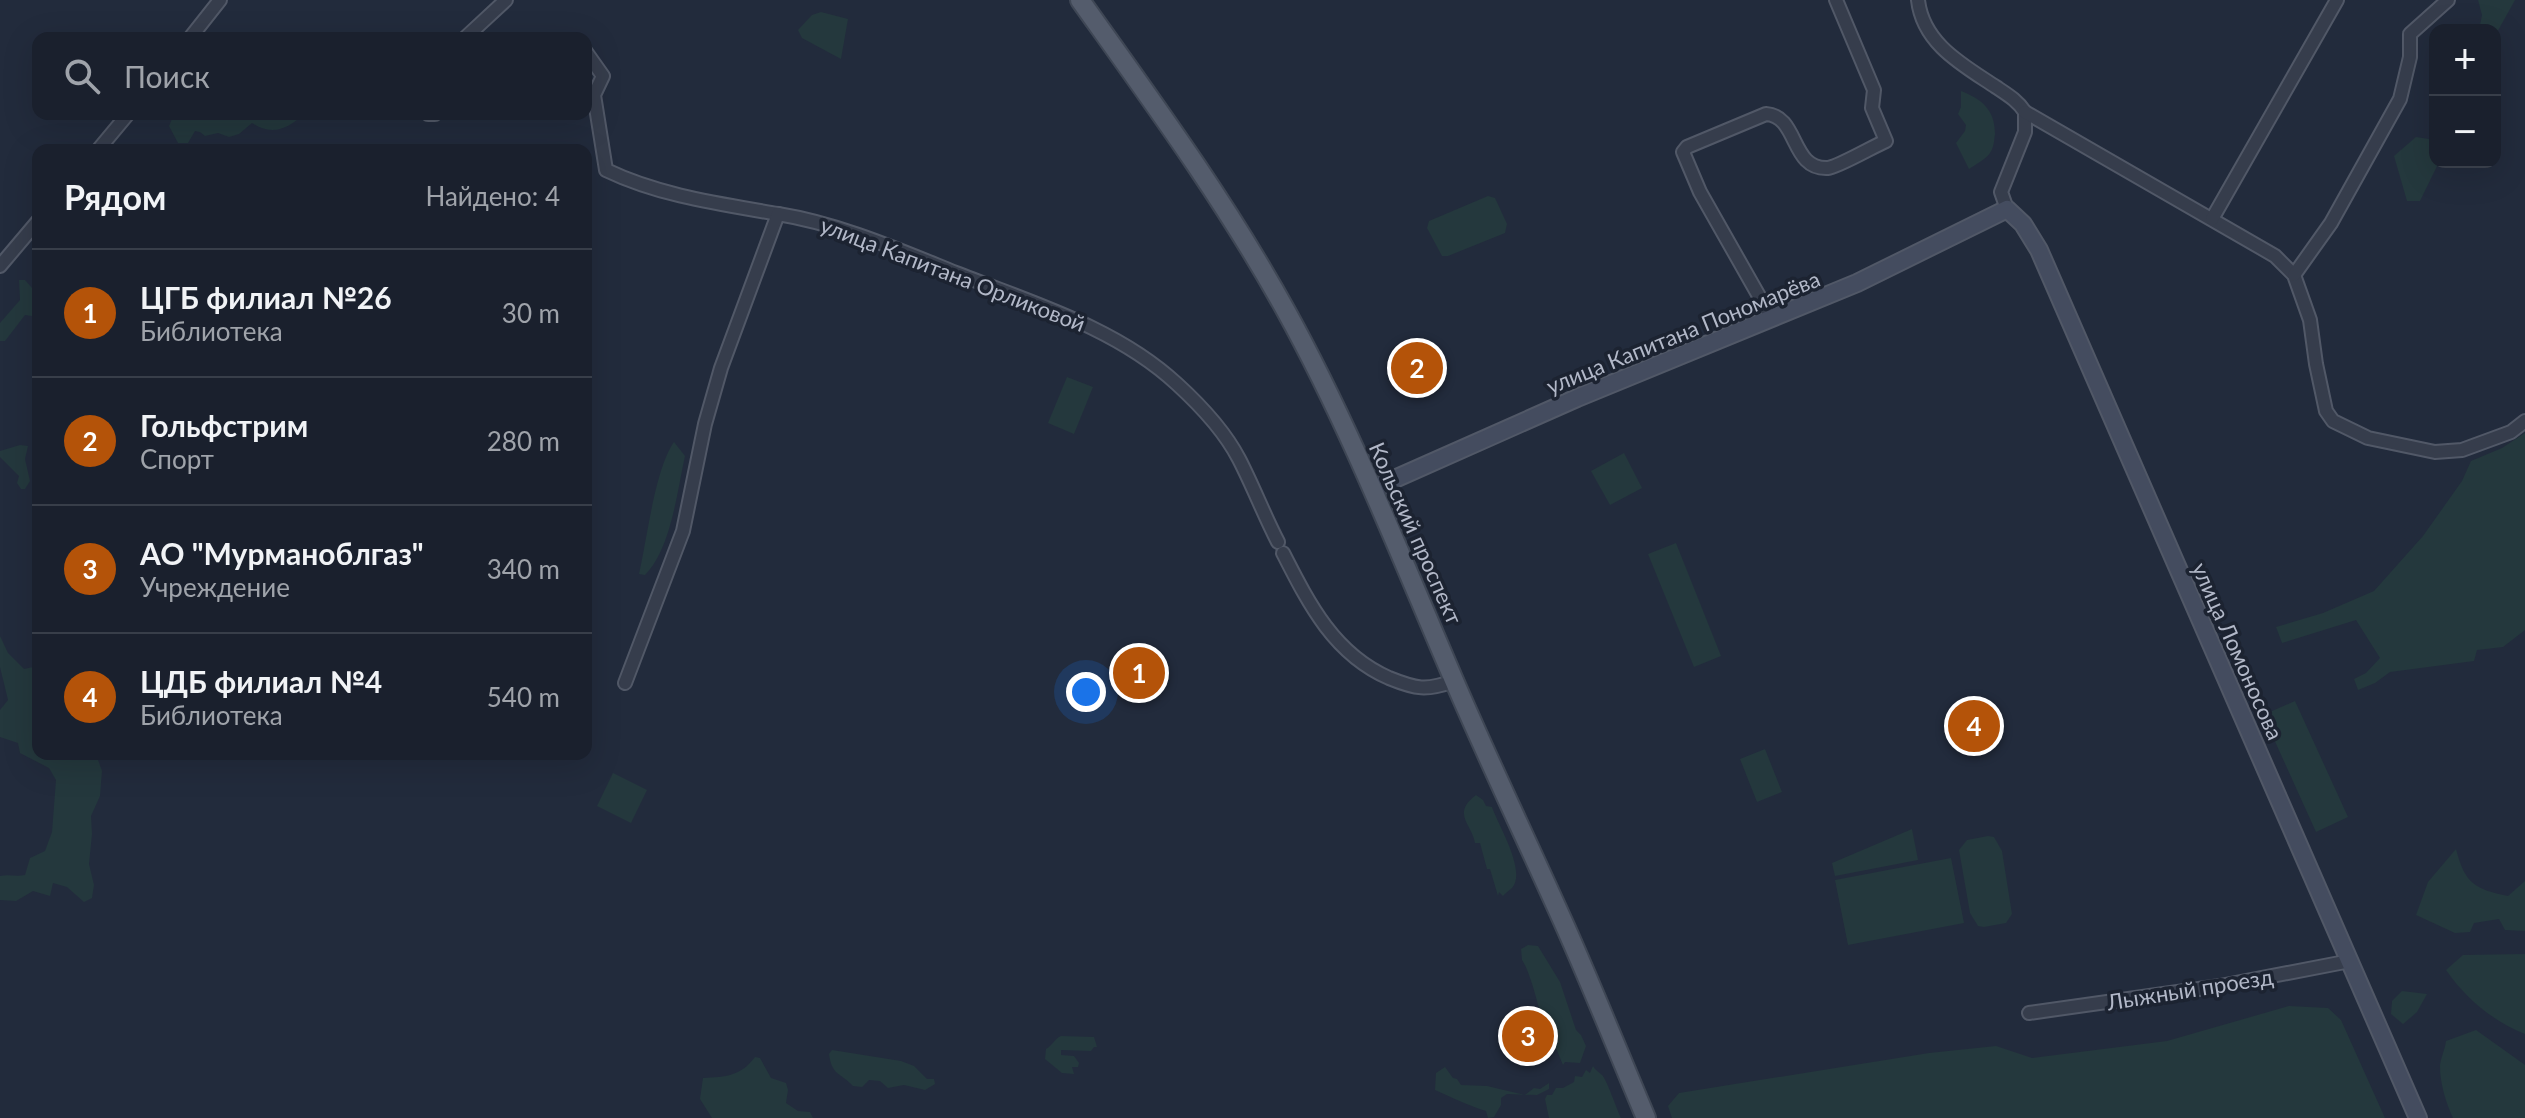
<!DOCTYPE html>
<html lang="ru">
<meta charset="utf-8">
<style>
body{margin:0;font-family:Lato,sans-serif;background:#272d39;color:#f1f3f6}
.controls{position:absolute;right:24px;top:24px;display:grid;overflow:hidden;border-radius:16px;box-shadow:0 8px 32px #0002}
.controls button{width:72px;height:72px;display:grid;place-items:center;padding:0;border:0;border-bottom:2px solid #383e49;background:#1a202d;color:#f1f3f6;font:40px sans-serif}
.you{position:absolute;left:1086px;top:692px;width:28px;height:28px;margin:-20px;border:6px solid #fff;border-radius:50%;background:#1a73e8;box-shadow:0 0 0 12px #1a73e833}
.badge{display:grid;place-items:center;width:52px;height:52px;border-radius:50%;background:#b45309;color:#fff;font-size:26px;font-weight:700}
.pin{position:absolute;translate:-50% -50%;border:4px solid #fff;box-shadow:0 2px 8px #0006}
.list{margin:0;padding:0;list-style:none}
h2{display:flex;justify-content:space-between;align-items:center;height:104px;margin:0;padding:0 32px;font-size:34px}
h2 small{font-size:26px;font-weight:400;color:#9fa3aa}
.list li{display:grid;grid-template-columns:52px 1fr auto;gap:24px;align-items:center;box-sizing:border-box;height:128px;padding:0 32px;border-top:2px solid #383e49}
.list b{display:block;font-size:30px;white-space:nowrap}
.list p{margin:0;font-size:26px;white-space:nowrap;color:#9fa3aa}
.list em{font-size:26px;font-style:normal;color:#9fa3aa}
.icon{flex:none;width:44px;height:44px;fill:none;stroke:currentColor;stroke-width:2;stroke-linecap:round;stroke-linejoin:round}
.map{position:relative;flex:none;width:2525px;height:1118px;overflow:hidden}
.search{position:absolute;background:#1a202d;box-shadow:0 8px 32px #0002;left:32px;top:32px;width:560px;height:88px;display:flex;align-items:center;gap:20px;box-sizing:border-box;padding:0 28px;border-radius:16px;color:#9fa3aa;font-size:30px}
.panel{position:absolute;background:#1a202d;box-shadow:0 8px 32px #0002;left:32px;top:144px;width:560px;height:616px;border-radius:16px}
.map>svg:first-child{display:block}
</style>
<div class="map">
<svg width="2525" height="1118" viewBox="0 0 2525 1118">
<rect width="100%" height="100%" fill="#222b3c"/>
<g fill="#24383d">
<polygon points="2478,0 2515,0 2495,36 2495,30 2479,30 2482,15"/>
<polygon points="821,12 848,19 841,59 802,38 798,30 812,15"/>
<path d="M 1961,91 C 1982,99 1995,110 1995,134 C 1994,141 1994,147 1990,153 C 1985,160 1976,164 1969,169 L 1956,143 L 1965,131 L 1966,125 L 1958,114 L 1961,107 Z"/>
<path d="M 182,114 L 304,114 C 289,128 272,137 252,123 L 239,134 L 229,137 L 218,133 L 205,136 L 200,132 L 195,131 L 188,143 L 178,143 L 169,126 L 172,119 Z"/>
<polygon points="2416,137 2435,140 2435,162 2439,162 2420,201 2407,201 2394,156"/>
<polygon points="1488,196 1495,198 1507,224 1505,233 1448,256 1442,256 1427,228 1429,221"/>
<polygon points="19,280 25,280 32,288 38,286 38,302 32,316 25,315 5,341 0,341 0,323 20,300"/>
<polygon points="1067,377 1093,387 1074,434 1048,423"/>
<polygon points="2525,433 2525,630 2503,647 2477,650 2474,661 2390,672 2375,683 2358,690 2354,679 2366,673 2380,658 2356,620 2282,643 2276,627 2323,613 2374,591 2423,536 2462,481 2471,461 2502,448"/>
<path d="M 674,442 L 685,456 C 677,492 671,549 645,575 L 639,574 C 647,539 655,469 674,442 Z"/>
<polygon points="20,445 28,446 25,459 30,481 25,489 21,489 17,483 19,476 0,457 0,451"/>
<polygon points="1624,453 1642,488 1610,505 1591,471"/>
<polygon points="1676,543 1721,656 1694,667 1648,554"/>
<path d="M 0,636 L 8,653 L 24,669 L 38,666 L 38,754 L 96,754 L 102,771 L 100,796 L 91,816 L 92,834 L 89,864 L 94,885 L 92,898 L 84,902 L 67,887 L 53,883 L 50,896 L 33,891 L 16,901 L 0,900 L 0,876 C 9,874 16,877 25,875 L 30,858 L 45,851 L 52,832 L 56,780 L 49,768 L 20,753 L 18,743 L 0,737 L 0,710 L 8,700 L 0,667 Z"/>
<polygon points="2295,701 2348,817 2316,832 2263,715"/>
<polygon points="1765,749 1782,792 1757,802 1740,759"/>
<polygon points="613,773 647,790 631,823 597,806"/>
<path d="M 1476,795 L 1483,800 L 1486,806 L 1492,807 C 1498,825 1527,871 1512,888 C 1509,891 1505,893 1503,896 L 1499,892 L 1498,896 L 1490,869 L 1487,869 L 1480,843 L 1475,843 C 1472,824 1451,814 1476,795 Z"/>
<polygon points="1912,829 1918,860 1835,876 1832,863"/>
<polygon points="1988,836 1994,837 2002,851 2012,914 2006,923 1984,927 1978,926 1970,913 1959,850 1967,840"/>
<path d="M 2456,849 C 2465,884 2475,889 2508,896 L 2525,881 L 2525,931 L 2505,930 L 2499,919 L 2474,923 L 2470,932 L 2455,933 L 2416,915 L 2428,882 Z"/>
<polygon points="1951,858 1964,923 1848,945 1835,880"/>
<path d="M 1528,945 L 1538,946 L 1560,982 L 1576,1030 L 1581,1035 L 1586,1046 L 1580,1063 L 1565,1062 L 1563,1065 L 1538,1005 C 1536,996 1528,968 1522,960 L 1521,949 Z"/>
<path d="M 2525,954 L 2525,1034 C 2493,1021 2466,999 2446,970 L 2463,955 Z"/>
<polygon points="2402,991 2427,994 2417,1012 2403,1024 2391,1014 2392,1001"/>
<polygon points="2289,1006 2328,1008 2341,1020 2385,1118 1672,1118 1668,1106 1679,1093 1929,1053 1996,1046 2032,1058 2167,1041"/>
<path d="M 2476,1030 L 2525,1065 L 2525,1118 L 2453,1118 C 2446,1103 2440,1083 2440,1067 C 2440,1059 2445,1050 2446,1041 Z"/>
<path d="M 1061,1036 L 1094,1037 L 1097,1047 L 1094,1047 L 1091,1051 L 1061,1050 L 1061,1055 L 1074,1056 L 1079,1063 L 1078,1067 L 1072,1067 L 1074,1074 L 1062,1073 L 1045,1059 L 1046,1049 C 1053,1045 1054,1039 1061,1036 Z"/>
<path d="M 832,1050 L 901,1061 L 914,1066 L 927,1079 L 934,1079 L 935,1084 L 925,1090 L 904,1085 L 888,1088 L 880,1081 L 869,1080 L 862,1087 L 853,1086 C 840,1072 832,1076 829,1054 Z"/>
<path d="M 755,1057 L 760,1058 L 771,1078 L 786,1083 L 788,1090 L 786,1103 L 798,1111 L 810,1112 L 813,1118 L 712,1118 L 700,1099 L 703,1078 C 726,1077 741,1076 755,1057 Z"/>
<path d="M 1593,1066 C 1595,1070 1599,1072 1602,1075 C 1607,1080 1617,1110 1621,1118 L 1549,1118 L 1545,1099 L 1547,1095 L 1552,1095 L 1556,1088 L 1563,1088 L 1574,1082 L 1575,1076 L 1582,1077 L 1586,1070 L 1590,1073 Z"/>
<path d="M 1445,1067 L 1453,1078 L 1457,1079 L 1461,1085 L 1487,1086 L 1525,1095 L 1534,1088 L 1540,1089 L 1549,1083 L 1549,1089 L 1537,1095 L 1507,1094 L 1501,1098 L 1501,1105 L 1494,1117 L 1488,1118 L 1486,1111 C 1469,1106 1451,1097 1435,1090 L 1436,1073 Z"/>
</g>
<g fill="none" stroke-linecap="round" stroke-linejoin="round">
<defs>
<g id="street">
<path d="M 1918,0 C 1923,44 1963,65 1996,87 C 2008,95 2018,101 2025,112 L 2025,132 L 2001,192 L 2007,209"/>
<polyline points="190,38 220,0"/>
<polyline points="465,38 506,0"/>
<path d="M 586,52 L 603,76 L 594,95 L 606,170 C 660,196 721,204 778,214"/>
<polyline points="2025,112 2275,256 2294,275 2310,320 2316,364 2326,411 2333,421 2368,438 2435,452 2462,450 2511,432 2525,421"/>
<polyline points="428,114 435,114"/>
<polyline points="98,150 128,114"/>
<polyline points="2212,219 2337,0"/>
<polyline points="0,266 38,221"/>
<polyline points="2294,275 2331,223 2400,99 2410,57 2410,34 2448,0"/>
<path d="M 1772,319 L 1700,192 L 1683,152 L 1687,147 L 1766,114 C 1799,116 1790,170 1828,168 C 1838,167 1874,146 1886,141 L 1872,108 L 1874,90 L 1836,0"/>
<path d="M 1283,553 C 1309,604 1334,654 1389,678 C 1416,689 1426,691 1454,681"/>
<path d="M 625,683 L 683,531 L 705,424 L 721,368 L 778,214 C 840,224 899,250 956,273 C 1032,303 1117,328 1177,384 C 1200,405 1225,432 1239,459 C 1253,486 1264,515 1278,542"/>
<polyline points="2029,1013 2220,986 2350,961"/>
</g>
<polyline id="secondary" points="1372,489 1577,398 1857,283 2007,209 2023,224 2039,250 2418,1118"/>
<path id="primary" d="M 1080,0 C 1152,101 1226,202 1286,311 C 1351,429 1400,555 1453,678 C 1489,762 1528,843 1565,926 C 1593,989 1619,1054 1646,1118"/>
</defs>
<use href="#street" stroke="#515867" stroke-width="16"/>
<use href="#secondary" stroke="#515867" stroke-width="20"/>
<use href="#primary" stroke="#3f4755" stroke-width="22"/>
<use href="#street" stroke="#363d4c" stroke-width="12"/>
<use href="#secondary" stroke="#444c5f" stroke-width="16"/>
<use href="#primary" stroke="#545c6c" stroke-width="18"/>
</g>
<g text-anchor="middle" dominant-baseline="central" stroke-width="7" stroke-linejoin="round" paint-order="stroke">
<g font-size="22" fill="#b2b8c8" stroke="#1c2331">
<text transform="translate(953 274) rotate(21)">улица Капитана Орликовой</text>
<text transform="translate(1683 332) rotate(-22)">улица Капитана Пономарёва</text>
<text transform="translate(1416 533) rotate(66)">Кольский проспект</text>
<text transform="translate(2238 651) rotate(66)">улица Ломоносова</text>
<text transform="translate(2190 989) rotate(-9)">Лыжный проезд</text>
</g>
</g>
</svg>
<div class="controls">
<button>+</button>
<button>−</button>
</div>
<div class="you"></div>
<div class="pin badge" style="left:1139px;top:673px">1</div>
<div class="pin badge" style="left:1417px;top:368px">2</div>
<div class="pin badge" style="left:1528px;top:1036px">3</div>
<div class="pin badge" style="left:1974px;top:726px">4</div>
<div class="search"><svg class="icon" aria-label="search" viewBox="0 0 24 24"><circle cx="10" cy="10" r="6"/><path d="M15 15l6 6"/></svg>Поиск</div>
<section class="panel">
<h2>Рядом<small>Найдено: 4</small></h2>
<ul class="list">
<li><span class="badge">1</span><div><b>ЦГБ филиал №26</b><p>Библиотека</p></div><em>30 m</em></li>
<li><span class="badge">2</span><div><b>Гольфстрим</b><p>Спорт</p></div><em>280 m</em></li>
<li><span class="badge">3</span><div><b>AO &quot;Мурманоблгаз&quot;</b><p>Учреждение</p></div><em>340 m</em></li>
<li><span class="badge">4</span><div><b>ЦДБ филиал №4</b><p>Библиотека</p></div><em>540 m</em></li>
</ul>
</section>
</div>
